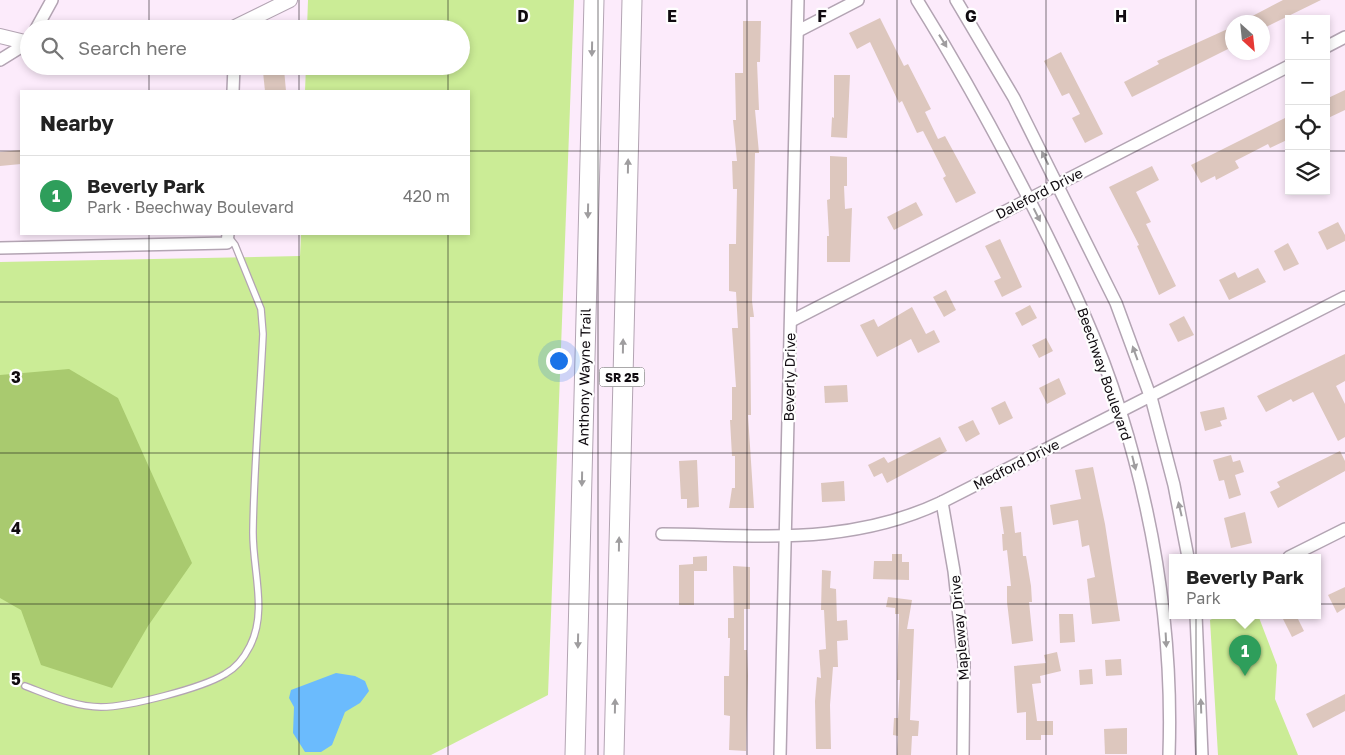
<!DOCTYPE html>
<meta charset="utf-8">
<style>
body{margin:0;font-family:"Golos Text",sans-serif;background:#f2f2f2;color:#222}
.controls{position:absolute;right:15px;top:15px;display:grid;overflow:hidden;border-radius:0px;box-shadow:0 2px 8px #0003}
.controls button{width:45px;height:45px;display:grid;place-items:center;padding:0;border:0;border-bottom:1px solid #e0e0e0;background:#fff;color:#222;font:25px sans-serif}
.compass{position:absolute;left:1225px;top:15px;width:45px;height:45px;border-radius:50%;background:#fff;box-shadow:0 2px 8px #0003;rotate:153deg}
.you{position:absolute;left:558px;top:360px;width:18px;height:18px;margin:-12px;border:4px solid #fff;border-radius:50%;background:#1a73e8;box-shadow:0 0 0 8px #1a73e833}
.badge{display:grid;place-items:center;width:32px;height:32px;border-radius:50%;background:#3687b8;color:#fff;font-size:16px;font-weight:700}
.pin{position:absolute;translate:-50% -41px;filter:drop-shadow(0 1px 2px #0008)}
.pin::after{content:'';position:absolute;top:26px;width:18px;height:15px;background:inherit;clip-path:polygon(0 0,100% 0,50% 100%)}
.popup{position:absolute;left:1169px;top:554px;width:152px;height:65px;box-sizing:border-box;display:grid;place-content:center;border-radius:0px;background:#fff;filter:drop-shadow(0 1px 4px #0005);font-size:16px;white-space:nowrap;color:#767676}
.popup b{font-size:19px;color:#222}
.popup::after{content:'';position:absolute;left:50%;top:100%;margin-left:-10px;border:10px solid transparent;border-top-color:#fff}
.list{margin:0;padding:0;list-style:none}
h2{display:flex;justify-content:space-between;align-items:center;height:65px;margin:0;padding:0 20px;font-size:21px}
h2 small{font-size:16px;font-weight:400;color:#767676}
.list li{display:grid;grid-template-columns:32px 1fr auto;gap:15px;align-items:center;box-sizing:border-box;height:80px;padding:0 20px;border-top:1px solid #e0e0e0}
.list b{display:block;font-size:19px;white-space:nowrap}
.list p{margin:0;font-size:16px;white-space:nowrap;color:#767676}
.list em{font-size:16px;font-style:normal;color:#767676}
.icon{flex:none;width:28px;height:28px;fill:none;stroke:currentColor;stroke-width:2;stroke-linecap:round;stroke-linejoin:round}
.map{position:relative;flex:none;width:1345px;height:755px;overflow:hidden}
.search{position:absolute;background:#fff;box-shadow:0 2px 8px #0003;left:20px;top:20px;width:450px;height:55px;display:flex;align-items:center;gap:12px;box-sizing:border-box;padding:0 18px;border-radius:28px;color:#767676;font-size:19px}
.panel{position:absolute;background:#fff;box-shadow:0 2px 8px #0003;left:20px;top:90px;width:450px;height:145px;border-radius:0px}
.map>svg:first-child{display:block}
</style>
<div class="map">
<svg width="1345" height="755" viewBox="0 0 1345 755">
<rect width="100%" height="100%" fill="#fcebfb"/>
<g fill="#cbec96">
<polygon points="308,0 574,0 548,695 431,755 0,755 0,262 300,256 301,234 469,234 469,91 305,91 306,66 461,66 461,29 307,29"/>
<polygon points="1220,615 1258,615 1277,665 1275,699 1298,755 1218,755 1210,620"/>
</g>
<polygon fill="#a9ca6f" points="69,369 118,398 192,563 148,626 112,688 41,665 21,610 0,598 0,375"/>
<polygon fill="#6bbbfd" points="336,673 355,676 365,681 369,691 360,703 345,712 332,745 321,752 305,752 293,733 294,707 289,698 291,690"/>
<g fill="#ddc7be">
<polygon points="1283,0 1321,0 1262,29 1262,22 1241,22"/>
<polygon points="880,18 904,66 908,64 931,109 925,112 938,139 945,136 976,193 956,203 943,178 946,176 923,131 917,133 902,101 899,103 870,42 857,49 849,33"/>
<polygon points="743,21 761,21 760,62 757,62 759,110 755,110 759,153 755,153 752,301 754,317 750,317 751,415 748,415 754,508 729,508 732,488 735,488 735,456 732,456 730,420 732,420 732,387 736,387 732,328 738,328 736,292 729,291 729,244 736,244 737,189 733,189 732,161 737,161 733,120 736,120 735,73 743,73"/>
<polygon points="1232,27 1232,47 1132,97 1124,82 1159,64 1157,61"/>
<polygon points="1061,52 1103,134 1085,143 1072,118 1080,114 1069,93 1062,96 1044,61"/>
<polygon points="284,69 286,91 265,91 263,72"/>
<polygon points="834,75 850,75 847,138 831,137 832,117 834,118"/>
<polygon points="1345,90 1345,110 1326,119 1326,99"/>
<polygon points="1289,116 1289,139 1270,148 1268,144 1235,161 1239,168 1216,180 1215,176 1201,183 1191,165"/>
<polygon points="21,150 21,164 0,166 0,152"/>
<polygon points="830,156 847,157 847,186 844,186 845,209 852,208 850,262 827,262 827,236 829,236 827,200 830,199"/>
<polygon points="1152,166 1159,180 1136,192 1151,222 1146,224 1176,286 1159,295 1137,246 1139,245 1109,187"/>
<polygon points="916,202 923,215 894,230 887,217"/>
<polygon points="1338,222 1345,235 1345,241 1327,250 1318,232"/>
<polygon points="1000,239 1022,287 1002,297 994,281 1001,278 985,246"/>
<polygon points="1288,243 1299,264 1284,271 1274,251"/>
<polygon points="1258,268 1266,282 1229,300 1219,280 1235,272 1238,278"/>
<polygon points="946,290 956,310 944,317 933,297"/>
<polygon points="1030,305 1037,318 1022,326 1015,313"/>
<polygon points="912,307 926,334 934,330 940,342 918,353 911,339 877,357 860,325 874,319 878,327"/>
<polygon points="1184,316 1194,335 1178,342 1169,324"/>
<polygon points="1046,338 1053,351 1039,358 1032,345"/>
<polygon points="1345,354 1345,381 1336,386 1345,404 1345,437 1338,441 1313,392 1293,402 1291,399 1266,412 1257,396"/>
<polygon points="1059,378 1066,394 1047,404 1039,388"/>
<polygon points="847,385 848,402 825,403 824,386"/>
<polygon points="1005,401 1013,418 999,425 991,408"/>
<polygon points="1224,407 1227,419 1220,421 1222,426 1205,431 1200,412"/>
<polygon points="973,420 980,434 966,442 958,427"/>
<polygon points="940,437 947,451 887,483 882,473 874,477 868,465 884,457 888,463"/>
<polygon points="1340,451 1345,461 1345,471 1278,508 1270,492 1280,487 1277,482"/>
<polygon points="1231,455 1233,462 1240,460 1244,472 1235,475 1241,495 1229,499 1224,480 1219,481 1213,460"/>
<polygon points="697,460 699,507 687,508 687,499 681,499 679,461"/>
<polygon points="1093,467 1105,524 1120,621 1092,624 1087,579 1095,577 1089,545 1082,547 1078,520 1053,525 1050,505 1081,499 1075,470"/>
<polygon points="844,481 845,501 822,502 821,483"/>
<polygon points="1012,506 1015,533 1021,532 1023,556 1026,556 1031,586 1032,602 1029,602 1033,641 1012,644 1007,602 1007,586 1011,586 1007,550 1003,551 1002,534 1004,534 1000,507"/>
<polygon points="1245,512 1252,543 1231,548 1224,518"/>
<polygon points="892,554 902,554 902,562 909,562 909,580 873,579 874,561 892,561"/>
<polygon points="707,556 707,571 694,571 694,605 679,605 679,565 693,564 693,557"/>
<polygon points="733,566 750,567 750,609 744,609 744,650 747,650 748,676 746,751 729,750 730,716 724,715 724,676 729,676 730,638 728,638 728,618 734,618"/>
<polygon points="822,570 831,571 830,588 836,589 837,621 847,620 848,640 837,641 838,667 833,667 830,705 831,749 816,749 815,701 817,677 821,678 819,650 826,649 824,610 821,610"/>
<polygon points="1345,587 1345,608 1337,613 1328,595"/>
<polygon points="888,597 912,600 907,629 914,629 910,720 919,721 918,736 912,736 911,755 897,755 898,736 893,735 894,718 898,718 900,680 897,680 899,614 895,614 895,608 886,607"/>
<polygon points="1059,614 1073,614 1075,642 1060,643"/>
<polygon points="1281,615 1296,615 1304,631 1292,637"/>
<polygon points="1057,652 1061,671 1040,676 1041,683 1032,684 1037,721 1053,721 1053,735 1041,735 1041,740 1026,740 1026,712 1017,713 1014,666 1046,663 1044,655"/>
<polygon points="1121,659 1122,675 1106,676 1105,660"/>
<polygon points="1092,669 1093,684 1080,685 1079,670"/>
<polygon points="1345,694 1345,711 1313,728 1306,714"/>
<polygon points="1127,728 1127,754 1105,754 1104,729"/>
</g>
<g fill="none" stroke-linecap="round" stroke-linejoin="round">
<defs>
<path id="service" d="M 25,686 C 49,695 75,707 101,707 C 129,707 202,688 225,674 C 236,668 244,658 250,646 C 268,611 252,568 253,530 C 254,465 260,399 263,334 L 261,309 L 235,245 L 228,236"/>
<g id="minor">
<path d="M 917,0 C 960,69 999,140 1036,213 C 1068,277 1099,341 1120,410 C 1155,521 1173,639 1169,755"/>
<polyline points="956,0 1014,98 1116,303 1152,401 1174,485 1188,557"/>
<polyline points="36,29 52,0"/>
<polyline points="798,31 858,0"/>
<polyline points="1326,47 1345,37"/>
<polyline points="0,60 29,42"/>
<polyline points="233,91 234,66"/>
<polyline points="0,248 227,243 228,234"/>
<polyline points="791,321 1289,66"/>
<polyline points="942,502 954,571 964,663 963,755"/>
<path d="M 662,534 C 762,535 849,546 942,502 L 1345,297"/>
<polyline points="1289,557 1345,529"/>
<polyline points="1196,615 1202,755"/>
<polyline points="780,755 798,0"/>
</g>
<g id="tertiary">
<polyline points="231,29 290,0"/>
<polyline points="0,36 29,43"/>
</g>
<g id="trunk">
<polyline points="575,755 594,0"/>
<polyline points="614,755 632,0"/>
</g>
</defs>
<use href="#service" stroke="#b3a4b3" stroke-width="8"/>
<use href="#minor" stroke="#b3a4b3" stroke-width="14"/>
<use href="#tertiary" stroke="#b3a4b3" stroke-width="16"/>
<use href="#trunk" stroke="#b3a4b3" stroke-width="21"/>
<use href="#service" stroke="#fff" stroke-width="5.5"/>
<use href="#minor" stroke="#fff" stroke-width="11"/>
<use href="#tertiary" stroke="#fff" stroke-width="14"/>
<use href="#trunk" stroke="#fff" stroke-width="19"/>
</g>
<defs><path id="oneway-solid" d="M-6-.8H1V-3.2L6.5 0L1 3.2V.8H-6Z" transform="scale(1.25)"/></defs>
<g fill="#9f9d9f">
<use href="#oneway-solid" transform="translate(943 41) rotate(58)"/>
<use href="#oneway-solid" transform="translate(592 49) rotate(91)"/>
<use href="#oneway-solid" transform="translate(1045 158) rotate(-117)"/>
<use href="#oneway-solid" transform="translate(628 166) rotate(-89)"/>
<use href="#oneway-solid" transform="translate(588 211) rotate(91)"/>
<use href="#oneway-solid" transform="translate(1037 215) rotate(63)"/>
<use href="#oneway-solid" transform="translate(623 346) rotate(-89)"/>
<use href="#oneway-solid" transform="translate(1135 353) rotate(-110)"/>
<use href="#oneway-solid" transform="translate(1134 463) rotate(76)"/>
<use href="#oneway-solid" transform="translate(582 479) rotate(91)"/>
<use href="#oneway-solid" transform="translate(1180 509) rotate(-103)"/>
<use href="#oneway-solid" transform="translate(619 544) rotate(-89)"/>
<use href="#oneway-solid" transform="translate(1166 640) rotate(87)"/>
<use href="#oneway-solid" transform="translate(578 641) rotate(91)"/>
<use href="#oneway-solid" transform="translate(615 706) rotate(-89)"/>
<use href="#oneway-solid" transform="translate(1201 706) rotate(-92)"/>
</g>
<path fill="none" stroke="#100b10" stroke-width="1" stroke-opacity="0.55" d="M 149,0 L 149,29M 299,0 L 299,29M 448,0 L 448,29M 598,0 L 598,755M 747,0 L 747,755M 897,0 L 897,755M 1046,0 L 1046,755M 1196,0 L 1196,755M 149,66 L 149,91M 299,66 L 299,91M 448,66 L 448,91M 0,151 L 21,151M 469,151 L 1289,151M 1326,151 L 1345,151M 149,234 L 149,755M 299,234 L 299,755M 448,234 L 448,755M 0,302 L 1345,302M 0,453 L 1345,453M 0,604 L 1345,604"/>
<g text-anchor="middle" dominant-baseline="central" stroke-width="4.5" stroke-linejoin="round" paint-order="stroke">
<rect fill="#fefefe" stroke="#575457" stroke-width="1" x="599.5" y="367.5" width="45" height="19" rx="4"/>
<g font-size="12" font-weight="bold" fill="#100b10">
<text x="622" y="377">SR 25</text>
</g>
<g font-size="14" fill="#100b10" stroke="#fefefe">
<text transform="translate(1039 193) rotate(-27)">Daleford Drive</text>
<text transform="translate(1105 374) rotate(71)">Beechway Boulevard</text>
<text transform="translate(584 377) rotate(-89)">Anthony Wayne Trail</text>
<text transform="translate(789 377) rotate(-89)">Beverly Drive</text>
<text transform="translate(1016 464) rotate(-27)">Medford Drive</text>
<text transform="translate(959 628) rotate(-95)">Mapleway Drive</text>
</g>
</g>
<g font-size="16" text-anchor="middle" font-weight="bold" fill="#100b10" stroke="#fefefe" stroke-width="4.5" stroke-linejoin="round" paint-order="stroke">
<text x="523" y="22">D</text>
<text x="672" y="22">E</text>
<text x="822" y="22">F</text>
<text x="971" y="22">G</text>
<text x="1121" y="22">H</text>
<text x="16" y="383">3</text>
<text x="16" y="534">4</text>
<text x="16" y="685">5</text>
</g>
</svg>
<div class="controls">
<button>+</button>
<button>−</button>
<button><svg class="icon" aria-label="locate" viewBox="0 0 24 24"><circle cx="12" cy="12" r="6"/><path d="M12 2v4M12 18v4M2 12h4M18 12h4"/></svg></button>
<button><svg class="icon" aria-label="layers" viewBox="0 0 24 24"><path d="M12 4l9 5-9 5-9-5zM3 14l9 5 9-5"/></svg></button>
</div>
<svg class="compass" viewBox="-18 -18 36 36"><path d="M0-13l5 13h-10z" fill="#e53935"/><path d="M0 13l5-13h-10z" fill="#767676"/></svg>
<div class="you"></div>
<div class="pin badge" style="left:1245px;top:676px;background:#2e9e5b">1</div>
<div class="popup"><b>Beverly Park</b>Park</div>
<div class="search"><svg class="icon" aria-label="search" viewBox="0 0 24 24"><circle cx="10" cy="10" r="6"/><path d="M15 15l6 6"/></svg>Search here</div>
<section class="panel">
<h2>Nearby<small></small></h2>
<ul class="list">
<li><span class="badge" style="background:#2e9e5b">1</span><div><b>Beverly Park</b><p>Park · Beechway Boulevard</p></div><em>420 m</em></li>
</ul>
</section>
</div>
